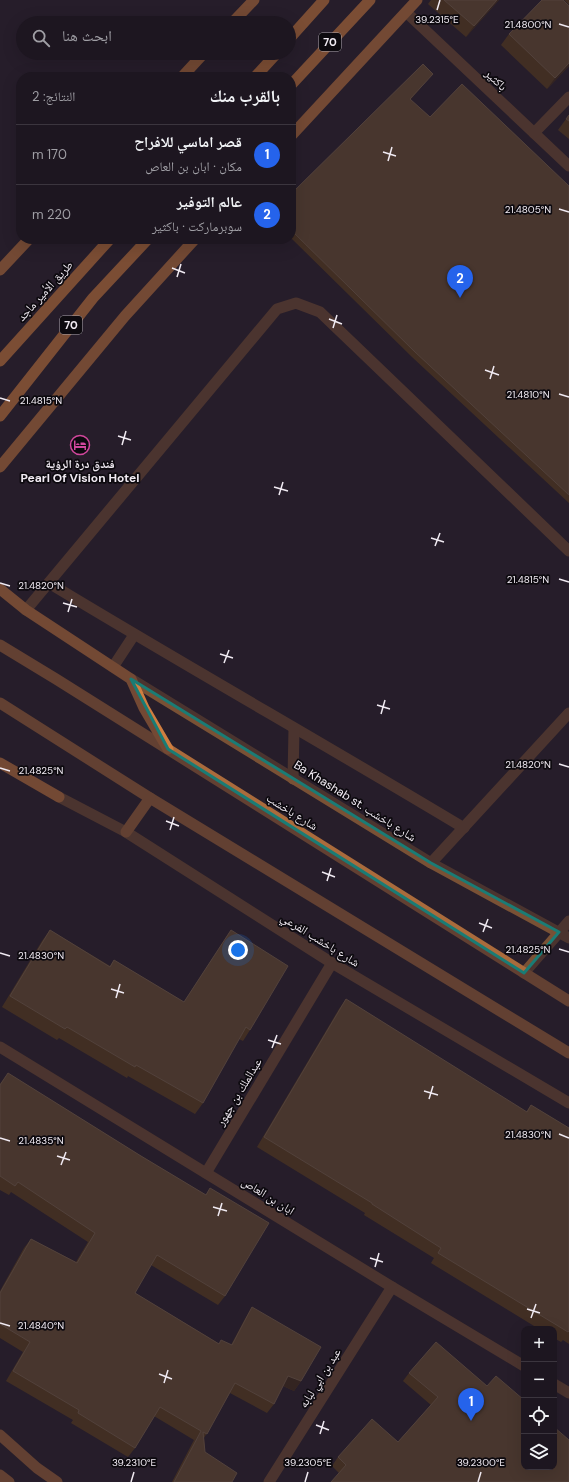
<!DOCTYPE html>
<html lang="ar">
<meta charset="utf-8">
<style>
body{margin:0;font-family:"DM Sans","Noto Naskh Arabic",sans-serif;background:#2a232d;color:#f1f3f6;direction:rtl}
.controls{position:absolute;right:12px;bottom:12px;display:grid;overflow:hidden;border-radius:8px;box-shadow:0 4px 16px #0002}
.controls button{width:36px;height:36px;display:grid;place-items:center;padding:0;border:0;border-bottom:1px solid #3b353e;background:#1d1620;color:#f1f3f6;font:20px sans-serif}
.you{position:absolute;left:238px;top:950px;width:14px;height:14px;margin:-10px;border:3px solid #fff;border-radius:50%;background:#1a73e8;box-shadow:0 0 0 6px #1a73e833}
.badge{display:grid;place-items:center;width:26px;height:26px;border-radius:50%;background:#2563eb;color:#fff;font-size:13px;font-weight:700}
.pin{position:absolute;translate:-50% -33px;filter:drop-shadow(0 1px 2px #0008)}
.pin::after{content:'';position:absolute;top:21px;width:14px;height:12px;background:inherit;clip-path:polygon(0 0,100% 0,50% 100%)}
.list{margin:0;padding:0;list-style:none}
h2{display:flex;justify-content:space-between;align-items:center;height:52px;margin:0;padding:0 16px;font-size:17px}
h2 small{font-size:13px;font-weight:400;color:#a09fa5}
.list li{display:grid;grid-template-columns:26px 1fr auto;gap:12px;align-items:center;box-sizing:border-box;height:60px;padding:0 16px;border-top:1px solid #3b353e}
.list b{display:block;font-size:15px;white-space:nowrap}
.list p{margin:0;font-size:13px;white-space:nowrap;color:#a09fa5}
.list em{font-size:13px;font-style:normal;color:#a09fa5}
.icon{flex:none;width:22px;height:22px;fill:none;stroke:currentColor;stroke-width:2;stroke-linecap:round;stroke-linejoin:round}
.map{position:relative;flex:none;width:569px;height:1482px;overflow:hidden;direction:ltr}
.search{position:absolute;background:#1d1620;box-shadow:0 4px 16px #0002;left:16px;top:16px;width:280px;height:44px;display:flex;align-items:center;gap:10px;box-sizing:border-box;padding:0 14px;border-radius:22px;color:#a09fa5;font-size:15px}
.panel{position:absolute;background:#1d1620;box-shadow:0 4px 16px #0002;left:16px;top:72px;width:280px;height:172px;border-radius:16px;direction:rtl}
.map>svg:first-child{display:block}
</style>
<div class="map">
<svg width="569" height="1482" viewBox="0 0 569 1482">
<rect width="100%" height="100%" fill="#271e2a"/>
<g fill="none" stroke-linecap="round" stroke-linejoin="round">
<g stroke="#795135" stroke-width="11">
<path d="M 49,583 C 186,666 326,745 464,828"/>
<polyline points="26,610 277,309 296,303 320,312 569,551"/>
<polyline points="113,667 134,635"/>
<polyline points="293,779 294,729"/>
<polyline points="431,863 569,713"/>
</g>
<g stroke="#795135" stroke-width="11">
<polyline points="406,12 569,166"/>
<polyline points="534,133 569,97"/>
<polyline points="131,679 431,863 569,938"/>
<polyline points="59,797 126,832 332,963 569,1103"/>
<polyline points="0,1047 392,1287 524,1366"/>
<polyline points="206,1173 332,963"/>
<polyline points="554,1384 569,1393"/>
<polyline points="269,1482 392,1287"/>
</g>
<polyline stroke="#795135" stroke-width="11" points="524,973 569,921"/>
<g stroke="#aa6b3c" stroke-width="11">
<polyline points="0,645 56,679 569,1001"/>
<polyline points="0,703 150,798 569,1053"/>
<polyline points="126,832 150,798"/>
<polyline points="0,1435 37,1468 57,1482"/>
<polyline points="0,1475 9,1482"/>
</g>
<g stroke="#d07e40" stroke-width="11">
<polyline points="232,23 254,0"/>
<polyline points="182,77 204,53"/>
<polyline points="291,136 417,0"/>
<polyline points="0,270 29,239"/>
<polyline points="0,467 125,316 195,239"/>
<polyline points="0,589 26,610 131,679 144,708 168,749"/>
<polyline points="0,763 59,797"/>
</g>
<g stroke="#e28741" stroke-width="11">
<polyline points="289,39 324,0"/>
<polyline points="255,77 277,53"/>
<polyline points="291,85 370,0"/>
<polyline points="0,361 110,239"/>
<polyline points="0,416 93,298 148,239"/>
</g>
</g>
<g fill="#63441c">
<polygon points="431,0 499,0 466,37 428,4"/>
<polygon points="564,0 569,0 569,5"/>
<polygon points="569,6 569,66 547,89 501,45 509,34"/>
<polygon points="433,74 429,78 410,100 430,117 569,186 569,503 412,357 291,238 291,194"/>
<polygon points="569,115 569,139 558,130"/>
<polygon points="50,930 110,966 114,960 184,1002 231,930 250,1030 243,1041 239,1039 203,1103 195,1114 128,1076 127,1078 59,1038 57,1040 2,1007 42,941"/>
<polygon points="346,999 526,1112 531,1105 569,1128 569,1344 563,1340 561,1342 554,1338 554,1329 539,1329 431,1263 434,1258 364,1215 365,1213 257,1147 339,1009"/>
<polygon points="8,1073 141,1156 206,1195 210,1188 225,1296 218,1305 151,1265 135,1293 218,1343 231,1345 246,1317 252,1307 301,1381 294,1391 283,1386 274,1404 267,1413 230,1393 204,1438 205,1452 232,1482 172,1482 194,1440 154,1416 135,1448 128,1457 71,1423 73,1420 6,1381 23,1352 0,1338 0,1291 24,1248 31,1239 76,1262 88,1242 11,1192 9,1195 0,1190 0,1084"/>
<polygon points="409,1373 487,1386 524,1400 339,1473 332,1466 338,1457 398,1442 431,1405 403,1381"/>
</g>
<g fill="#442d18">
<polygon points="497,0 499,0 466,37 474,26"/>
<polygon points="569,63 569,66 547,89 555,78"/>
<polygon points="433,74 429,78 407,104 410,99"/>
<polygon points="288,1376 301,1381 294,1391 281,1385"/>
</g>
<g fill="#725533" stroke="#866d51">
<polygon points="444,0 497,0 474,26"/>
<polygon points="542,0 563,0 569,6 569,63 555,78 509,34"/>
<polygon points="423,64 433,74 410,99 430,117 462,84 569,186 569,495 415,352 291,230 291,194"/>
<polygon points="569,115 569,121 566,119"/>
<polygon points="50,930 110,967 114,960 184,1002 231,930 288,966 250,1030 246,1027 203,1103 136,1065 135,1067 67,1027 65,1029 10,996"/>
<polygon points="346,999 527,1112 531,1105 569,1128 569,1331 568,1332 438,1253 441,1248 372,1204 372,1203 264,1137"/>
<polygon points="8,1073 141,1156 206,1195 210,1188 269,1223 225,1296 157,1255 135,1293 219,1344 221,1340 232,1345 252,1307 321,1347 301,1381 288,1376 274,1404 235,1383 207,1434 203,1432 205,1452 237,1473 232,1482 174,1482 201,1431 160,1407 135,1448 78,1413 79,1410 13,1371 30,1342 0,1324 0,1293 31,1239 77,1263 95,1233 18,1182 15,1186 0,1176 0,1085"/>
<polygon points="436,1342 487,1386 496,1376 524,1400 524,1467 554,1467 554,1427 569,1440 569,1482 331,1482 346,1465 338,1457 372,1419 398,1442 438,1397 409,1373"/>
</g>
<path d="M0 0H569V1482H0ZM 131,679 L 431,863 L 559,932 L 524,973 L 168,749 Z" fill="#271e2a" fill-opacity=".55" fill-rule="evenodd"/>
<path fill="none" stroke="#1a7c75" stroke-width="3" stroke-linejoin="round" d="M 131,679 L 431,863 L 559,932 L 524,973 L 168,749 Z"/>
<path fill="none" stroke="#f0eaf2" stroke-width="1.5" d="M 437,10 L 440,0M 559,24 L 569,27M 383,152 L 396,156M 388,161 L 392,147M 559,209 L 569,212M 172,268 L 185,273M 177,277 L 181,264M 329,319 L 342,324M 333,328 L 337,315M 485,370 L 499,375M 490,379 L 494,366M 559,394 L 569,397M 0,398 L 10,401M 118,436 L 131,440M 122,445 L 126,431M 274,487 L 288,491M 279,495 L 283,482M 431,538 L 444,542M 435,546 L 440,533M 559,579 L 569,582M 0,583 L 10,586M 63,603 L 77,607M 68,612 L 72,599M 220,654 L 233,658M 224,663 L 229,650M 377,705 L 390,709M 381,714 L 385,700M 559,764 L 569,767M 0,768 L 10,771M 166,821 L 179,826M 170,830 L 174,817M 322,872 L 335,877M 327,881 L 331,868M 479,923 L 492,928M 483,932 L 488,919M 559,949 L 569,952M 0,953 L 10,956M 111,989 L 124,993M 116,998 L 120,984M 268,1040 L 281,1044M 272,1048 L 277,1035M 424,1091 L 438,1095M 429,1099 L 433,1086M 559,1134 L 569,1138M 0,1138 L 10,1141M 57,1156 L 70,1160M 61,1165 L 66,1152M 213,1207 L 227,1211M 218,1216 L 222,1203M 370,1258 L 383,1262M 375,1267 L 379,1253M 527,1309 L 540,1313M 531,1318 L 536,1304M 0,1323 L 10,1326M 159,1374 L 172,1379M 164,1383 L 168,1370M 316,1425 L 329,1430M 320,1434 L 324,1421M 131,1482 L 134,1472M 305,1482 L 308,1472M 478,1482 L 481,1472"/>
<defs>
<symbol id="hotel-ring" viewBox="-11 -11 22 22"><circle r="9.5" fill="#0d0a0f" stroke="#d1479c" stroke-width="1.5"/><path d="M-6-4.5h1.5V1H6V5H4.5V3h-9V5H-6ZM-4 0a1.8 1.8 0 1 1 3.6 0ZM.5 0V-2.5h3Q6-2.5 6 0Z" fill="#d1479c"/></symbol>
</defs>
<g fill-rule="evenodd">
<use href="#hotel-ring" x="69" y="434" width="22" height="22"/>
</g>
<g text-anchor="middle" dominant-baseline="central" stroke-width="3.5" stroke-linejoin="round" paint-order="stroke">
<g fill="#0d0a0f" stroke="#aca7ae" stroke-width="1">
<rect x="319" y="33" width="22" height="18" rx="3"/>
<rect x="60" y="316" width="22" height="18" rx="3"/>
</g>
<g font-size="11" font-weight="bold" fill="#f0eaf2">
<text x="330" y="42">70</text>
<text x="71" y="325">70</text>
</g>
<g font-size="12" fill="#f0eaf2" stroke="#0d0a0f">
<text transform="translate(496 80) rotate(44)">باكثير</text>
<text transform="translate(45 291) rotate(-48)">طريق الأمير ماجد</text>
<text transform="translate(355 801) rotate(32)">Ba Khashab st. شارع باخشب</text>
<text transform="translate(292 812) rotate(32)">شارع باخشب</text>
<text transform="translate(320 940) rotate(32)">شارع باخشب الفرعي</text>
<text transform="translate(239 1092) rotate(-59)">عبدالملك بن جهور</text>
<text transform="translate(268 1196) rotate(32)">ابان بن العاص</text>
<text transform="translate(320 1378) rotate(-58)">عبد بن ابي لبابه</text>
</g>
<g font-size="12" font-weight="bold" fill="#f0eaf2" stroke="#0d0a0f">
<text x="80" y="464">فندق درة الرؤية<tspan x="80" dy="14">Pearl Of Vision Hotel</tspan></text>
</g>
</g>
<g font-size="10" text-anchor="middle" fill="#f0eaf2" stroke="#0d0a0f" stroke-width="3.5" stroke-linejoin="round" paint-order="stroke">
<text x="437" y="23">39.2315°E</text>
<text x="528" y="28">21.4800°N</text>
<text x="528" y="213">21.4805°N</text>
<text x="528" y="398">21.4810°N</text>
<text x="41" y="404">21.4815°N</text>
<text x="528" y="583">21.4815°N</text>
<text x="41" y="589">21.4820°N</text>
<text x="528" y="768">21.4820°N</text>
<text x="41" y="774">21.4825°N</text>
<text x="528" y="953">21.4825°N</text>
<text x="41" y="959">21.4830°N</text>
<text x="528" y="1138">21.4830°N</text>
<text x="41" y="1144">21.4835°N</text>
<text x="41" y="1329">21.4840°N</text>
<text x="134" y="1466">39.2310°E</text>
<text x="308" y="1466">39.2305°E</text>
<text x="481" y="1466">39.2300°E</text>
</g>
</svg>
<div class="controls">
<button>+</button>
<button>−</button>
<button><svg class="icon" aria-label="locate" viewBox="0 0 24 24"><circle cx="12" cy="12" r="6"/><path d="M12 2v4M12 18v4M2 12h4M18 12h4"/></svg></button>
<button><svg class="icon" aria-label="layers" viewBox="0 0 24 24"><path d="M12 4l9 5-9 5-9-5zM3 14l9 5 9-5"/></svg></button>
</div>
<div class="you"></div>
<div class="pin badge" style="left:471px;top:1421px">1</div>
<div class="pin badge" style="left:460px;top:298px">2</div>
<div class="search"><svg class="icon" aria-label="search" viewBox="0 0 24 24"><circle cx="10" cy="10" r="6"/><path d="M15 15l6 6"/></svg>ابحث هنا</div>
<section class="panel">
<h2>بالقرب منك<small>النتائج: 2</small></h2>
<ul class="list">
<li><span class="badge">1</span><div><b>قصر اماسي للافراح</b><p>مكان · ابان بن العاص</p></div><em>170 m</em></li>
<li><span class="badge">2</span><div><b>عالم التوفير</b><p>سوبرماركت · باكثير</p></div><em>220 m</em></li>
</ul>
</section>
</div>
